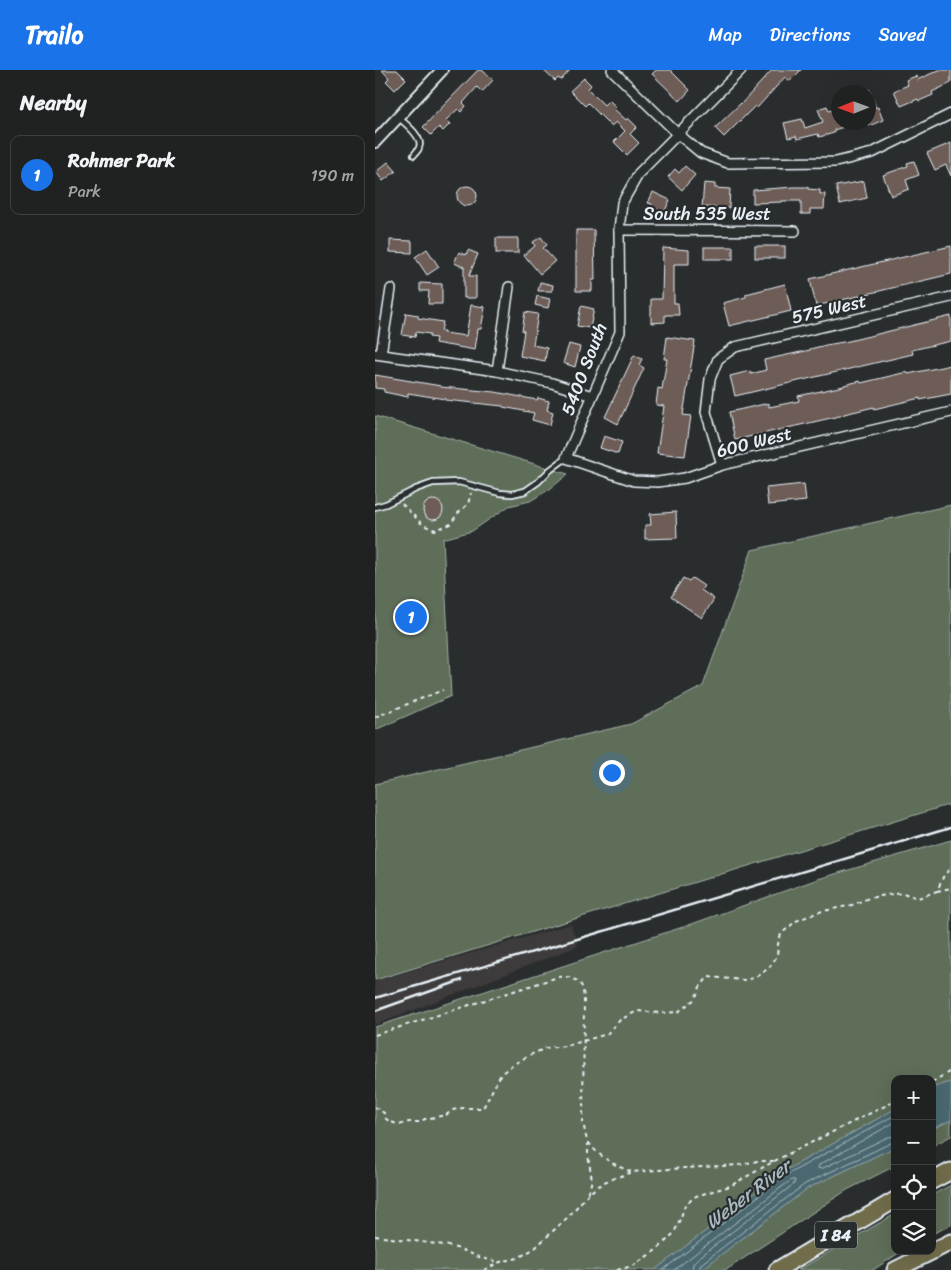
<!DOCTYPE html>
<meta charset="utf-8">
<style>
body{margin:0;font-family:Sriracha,sans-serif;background:#282a2a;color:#f1f3f6}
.controls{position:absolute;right:15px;bottom:15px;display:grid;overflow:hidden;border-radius:10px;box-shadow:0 5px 20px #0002}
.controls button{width:45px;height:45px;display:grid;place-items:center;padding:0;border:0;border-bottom:1px solid #3d3f40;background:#202222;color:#f1f3f6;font:25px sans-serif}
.compass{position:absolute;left:456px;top:15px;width:45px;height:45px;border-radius:50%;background:#202222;box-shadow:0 5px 20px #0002;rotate:269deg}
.you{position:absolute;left:236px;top:702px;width:18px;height:18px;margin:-12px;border:4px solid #fff;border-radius:50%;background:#1a73e8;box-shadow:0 0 0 8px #1a73e833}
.badge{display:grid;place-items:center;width:32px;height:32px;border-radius:50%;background:#1a73e8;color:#fff;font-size:16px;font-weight:700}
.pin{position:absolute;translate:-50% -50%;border:2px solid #fff;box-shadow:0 1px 5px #0006}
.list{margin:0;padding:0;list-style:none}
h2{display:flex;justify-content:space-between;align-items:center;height:65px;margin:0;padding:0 20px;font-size:21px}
h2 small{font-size:16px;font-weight:400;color:#a2a4a5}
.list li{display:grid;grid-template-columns:32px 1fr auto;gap:15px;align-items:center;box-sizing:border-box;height:80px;margin:0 10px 10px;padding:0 10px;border:1px solid #3d3f40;border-radius:10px}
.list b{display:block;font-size:19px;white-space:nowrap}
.list p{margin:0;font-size:16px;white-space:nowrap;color:#a2a4a5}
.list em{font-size:16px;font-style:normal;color:#a2a4a5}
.icon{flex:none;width:28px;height:28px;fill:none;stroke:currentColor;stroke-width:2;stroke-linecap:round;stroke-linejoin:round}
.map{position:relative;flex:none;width:576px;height:1200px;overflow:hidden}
header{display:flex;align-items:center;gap:30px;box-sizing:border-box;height:70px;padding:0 25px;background:#1a73e8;color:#fff}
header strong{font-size:24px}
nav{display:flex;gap:28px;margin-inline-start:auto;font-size:18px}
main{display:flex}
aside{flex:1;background:#202222}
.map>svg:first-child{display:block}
</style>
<header>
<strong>Trailo</strong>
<nav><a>Map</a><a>Directions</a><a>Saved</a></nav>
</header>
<main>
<aside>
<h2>Nearby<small></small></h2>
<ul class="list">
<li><span class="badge">1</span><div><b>Rohmer Park</b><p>Park</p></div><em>190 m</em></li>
</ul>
</aside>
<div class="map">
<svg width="576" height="1200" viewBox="0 0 576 1200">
<rect width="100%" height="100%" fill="#2a2d2e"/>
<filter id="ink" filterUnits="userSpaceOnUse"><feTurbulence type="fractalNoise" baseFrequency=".02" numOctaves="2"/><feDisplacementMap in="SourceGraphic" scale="10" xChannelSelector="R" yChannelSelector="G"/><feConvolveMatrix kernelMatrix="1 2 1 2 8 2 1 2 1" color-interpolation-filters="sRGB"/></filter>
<g filter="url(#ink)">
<polygon fill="#3e3b3a" points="196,854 203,876 0,955 0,911"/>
<g fill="#5e6e58" stroke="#a3b0a8">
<polygon points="0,346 193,404 175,419 155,431 134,436 97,461 68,469 76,626 0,660"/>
<polygon points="576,435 576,734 0,910 0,714 256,654 328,616 377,480"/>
<polygon points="576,770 576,1012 562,1016 557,1018 557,1009 520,1009 520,1039 406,1103 280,1200 0,1200 0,957 314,855 443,809"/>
<polygon points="576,1050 576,1066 557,1076 557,1059"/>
<polygon points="520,1077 520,1096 472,1120 351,1200 326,1200 433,1118"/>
<polygon points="576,1115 576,1155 557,1164 557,1125"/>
<polygon points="520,1144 520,1181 527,1181 498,1200 423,1200"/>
</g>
<g fill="#4b676f" stroke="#8a9ea6">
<polygon points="576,1012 576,1050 557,1059 557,1018 562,1016"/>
<polygon points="520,1039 520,1077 433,1118 326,1200 280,1200 406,1103"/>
</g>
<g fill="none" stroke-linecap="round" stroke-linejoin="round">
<g stroke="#a9bac1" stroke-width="1">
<polyline points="520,1052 444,1095 443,1098 446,1099 513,1067 520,1066"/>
<polyline points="288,1200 408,1107 520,1045"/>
<polyline points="299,1200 412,1113 417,1110 420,1110 419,1114 322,1189 318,1194 317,1200"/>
<polyline points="324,1200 326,1194 430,1114 516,1073 520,1073"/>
</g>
</g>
<g fill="#6e5d57" stroke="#e8f1f8">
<polygon points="7,0 22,0 31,9 20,20 11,11 14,8"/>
<polygon points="103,0 107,0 118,10 107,22 102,17 88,33 91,36 86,42 83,39 71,50 75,54 68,61 64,57 56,65 48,57"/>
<polygon points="168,0 195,0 186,10 183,8 180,11"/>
<polygon points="281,0 295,0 315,20 305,31 277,4"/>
<polygon points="397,0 426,0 415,11 410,7 382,38 380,36 349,67 340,58 366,33 366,34"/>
<polygon points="564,0 576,0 576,13 557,22 558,25 544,31 543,29 526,36 519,21 533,15 531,10 541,6 542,10"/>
<polygon points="209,8 216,15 213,19 229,35 234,30 241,37 239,39 251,50 253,48 262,57 255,64 264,73 252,85 239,72 250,61 241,52 236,56 213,33 210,36 195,21"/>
<polygon points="494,19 501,38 503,37 508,50 494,56"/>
<polygon points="452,36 454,41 464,38 464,52 478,52 478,54 459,60 459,63 444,67 443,64 422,69 421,66 413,68 409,53 427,49 430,58 448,52 443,39"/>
<polygon points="576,73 576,106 571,95 560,100 552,83"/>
<polygon points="539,91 544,105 531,110 534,119 516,126 508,105 533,96 532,93"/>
<polygon points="13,92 21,101 8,111 1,102"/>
<polygon points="310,96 320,105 307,120 293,107 300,99 304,103"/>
<polygon points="489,111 492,128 465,134 461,116"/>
<polygon points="329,113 340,114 340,118 355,119 354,138 327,137"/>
<circle cx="92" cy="126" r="10"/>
<polygon points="419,117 433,117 433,119 445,120 445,124 450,124 449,139 435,139 435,144 426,144 426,131 407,131 407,132 378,133 378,120"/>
<polygon points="278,122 295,130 287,147 274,141 277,134 273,133"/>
<polygon points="201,160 219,160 220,210 217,210 217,221 201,221"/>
<polygon points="166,167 172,175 168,178 180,191 165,204 149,185 160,176 158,172"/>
<rect x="121" y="168" width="22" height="15"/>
<polygon points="15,170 37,171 37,183 15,182"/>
<rect x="380" y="176" width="30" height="12"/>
<polygon points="576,176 576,204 441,236 435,209"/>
<rect x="329" y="177" width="29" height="12"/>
<polygon points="288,178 314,180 314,194 299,194 299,233 303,233 304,245 290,245 290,252 276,253 276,229 287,229"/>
<polygon points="52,179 64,197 52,205 40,187"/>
<polygon points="93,180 103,184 94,206 101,206 101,228 89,228 89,197 79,193 84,182 91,185"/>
<polygon points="165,212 178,215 177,221 163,221"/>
<polygon points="45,213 67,214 67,234 53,234 54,221 45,221"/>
<polygon points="410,214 416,241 354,256 348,233 371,227 371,224"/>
<polygon points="162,226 175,229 173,238 160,235"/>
<polygon points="96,235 110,237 106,259 103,259 100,280 60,273 61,268 54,267 55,264 41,262 40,267 27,265 31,243 43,245 43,248 68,252 66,261 69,261 69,263 91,266"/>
<polygon points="206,236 219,239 215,258 202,256"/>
<polygon points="150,242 163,244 158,275 172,278 170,291 145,286 149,261 147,261"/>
<polygon points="576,246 576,271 537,280 538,284 360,326 355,306 375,301 376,304 391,300 389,290 435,280 435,279 451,275 474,271"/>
<polygon points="292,267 320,271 308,345 316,346 310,386 282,383 289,336 281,335 283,318 287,319 292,289 289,289"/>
<polygon points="194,274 205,277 200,297 188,293"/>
<polygon points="259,285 267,289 264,295 269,298 243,354 230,347"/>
<polygon points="576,295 576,324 545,330 545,328 499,339 499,337 469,344 469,345 360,370 354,342 394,333 394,337 424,331 423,326 469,316 469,315 485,311 486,313 532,302 533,304"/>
<polygon points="0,305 66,316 66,317 120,322 162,330 163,328 174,331 172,340 178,342 175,355 157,350 159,343 128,337 128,336 70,330 70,329 33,323 33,327 9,322 9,319 0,318"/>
<polygon points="229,366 247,372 243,384 225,378"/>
<polygon points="429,414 431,431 393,435 391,418"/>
<circle cx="58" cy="440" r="10"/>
<polygon points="301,442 302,468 270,469 270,455 276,455 275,444"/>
<polygon points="308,508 314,511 317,508 329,516 326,520 339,529 327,548 296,527"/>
</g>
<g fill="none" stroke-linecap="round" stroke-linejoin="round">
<defs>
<g id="service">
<path d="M 24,48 C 31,54 49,68 44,78 C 43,81 40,83 39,85"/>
<polyline points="0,437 11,434 41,419 58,413 84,412 125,423 137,424 150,421 163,412 175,400 191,388"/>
</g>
<g id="minor">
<polyline points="237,0 303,64 326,83 353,93 461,92 497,83 576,44"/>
<polyline points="366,0 264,103 247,133 244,160 245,262 191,388 259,411 283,412 310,408 347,395 576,342"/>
<polyline points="244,160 420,161"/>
<polyline points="0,284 122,301 177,313 217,326"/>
<polyline points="6,284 16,219"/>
<polyline points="122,301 134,217"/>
<polyline points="347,395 331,342 335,309 343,289 360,277 576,227"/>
</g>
<polyline id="tertiary" points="0,72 67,0"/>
<g id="motorway">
<polyline points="557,1111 576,1101"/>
<polyline points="402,1200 520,1130"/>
<polyline points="520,1200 576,1172"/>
</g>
</defs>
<use href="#service" stroke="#e8f1f8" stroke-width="8"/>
<use href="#minor" stroke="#e8f1f8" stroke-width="12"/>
<use href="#tertiary" stroke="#e8f1f8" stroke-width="14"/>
<use href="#motorway" stroke="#e8f1f8" stroke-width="19"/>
<g stroke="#e8f1f8" stroke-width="2" stroke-dasharray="4 4" stroke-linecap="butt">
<polyline points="27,434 48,455 60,460 76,454 82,444 93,434 96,423"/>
<polyline points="0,647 68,620"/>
<polyline points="562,821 576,818"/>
<path d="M 0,965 L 183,907 C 191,906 201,908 206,915 C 208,918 208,924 209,927 L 208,1053 C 210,1059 210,1068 214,1073 C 224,1087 241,1096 257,1102"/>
<polyline points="557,1012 576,1001"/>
<polyline points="0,1037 9,1043 11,1049 14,1051 24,1055 34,1052 44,1052 50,1049 71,1045 78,1040 88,1038 108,1038 126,1004 137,995 155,985 171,978 191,976 232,964 245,950 262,941 285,943 303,942 320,929 325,917 333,907 369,910 379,908 394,898 402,886 403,874 406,864 421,851 444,842 477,835 494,828 511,825 528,823 543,828 562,821 569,805 576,798"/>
<polyline points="213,1072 213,1085 217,1110 213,1124"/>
<polyline points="0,1166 70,1175 85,1179 106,1188 124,1192"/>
<polyline points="109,1200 125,1192 143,1188 160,1178 194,1146 213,1124 229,1112 257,1102 309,1098 364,1095 382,1091 400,1091"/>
<polyline points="242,1200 258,1196 284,1178 299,1163 306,1147 310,1135 321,1126 355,1116 403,1089 520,1031"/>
</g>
<use href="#service" stroke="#2a2d2e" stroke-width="4.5"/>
<use href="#minor" stroke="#2a2d2e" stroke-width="9"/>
<use href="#tertiary" stroke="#2a2d2e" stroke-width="10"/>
<use href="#motorway" stroke="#716d4b" stroke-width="15"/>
<g stroke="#e8f1f8" stroke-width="2.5">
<polyline points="0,928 189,873 576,757"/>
<polyline points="0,941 87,910"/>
</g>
</g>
</g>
<g text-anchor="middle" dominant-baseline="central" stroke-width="4.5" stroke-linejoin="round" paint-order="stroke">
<rect fill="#2a2d2e" stroke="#afb6bb" stroke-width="1" x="440" y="1151.5" width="42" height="27" rx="4"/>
<g font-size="16" font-weight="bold" fill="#e8f1f8">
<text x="461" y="1165">I 84</text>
</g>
<g font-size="18" fill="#e8f1f8" stroke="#2a2d2e">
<text x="332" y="144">South 535 West</text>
<text transform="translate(454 239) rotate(-13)">575 West</text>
<text transform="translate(209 299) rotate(-69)">5400 South</text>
<text transform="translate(379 372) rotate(-14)">600 West</text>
</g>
<g font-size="19" font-style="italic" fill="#a9bac1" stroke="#2a2d2e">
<text transform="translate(373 1124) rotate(-37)">Weber River</text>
</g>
</g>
</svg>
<div class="controls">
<button>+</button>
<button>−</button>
<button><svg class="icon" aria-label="locate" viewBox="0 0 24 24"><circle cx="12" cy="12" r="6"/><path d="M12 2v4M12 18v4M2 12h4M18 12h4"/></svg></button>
<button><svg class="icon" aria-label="layers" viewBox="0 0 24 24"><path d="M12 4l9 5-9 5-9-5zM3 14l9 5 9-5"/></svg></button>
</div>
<svg class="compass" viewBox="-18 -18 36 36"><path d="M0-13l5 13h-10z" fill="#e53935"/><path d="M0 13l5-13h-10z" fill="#a2a4a5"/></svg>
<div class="you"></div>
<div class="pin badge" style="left:36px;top:547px">1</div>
</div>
</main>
